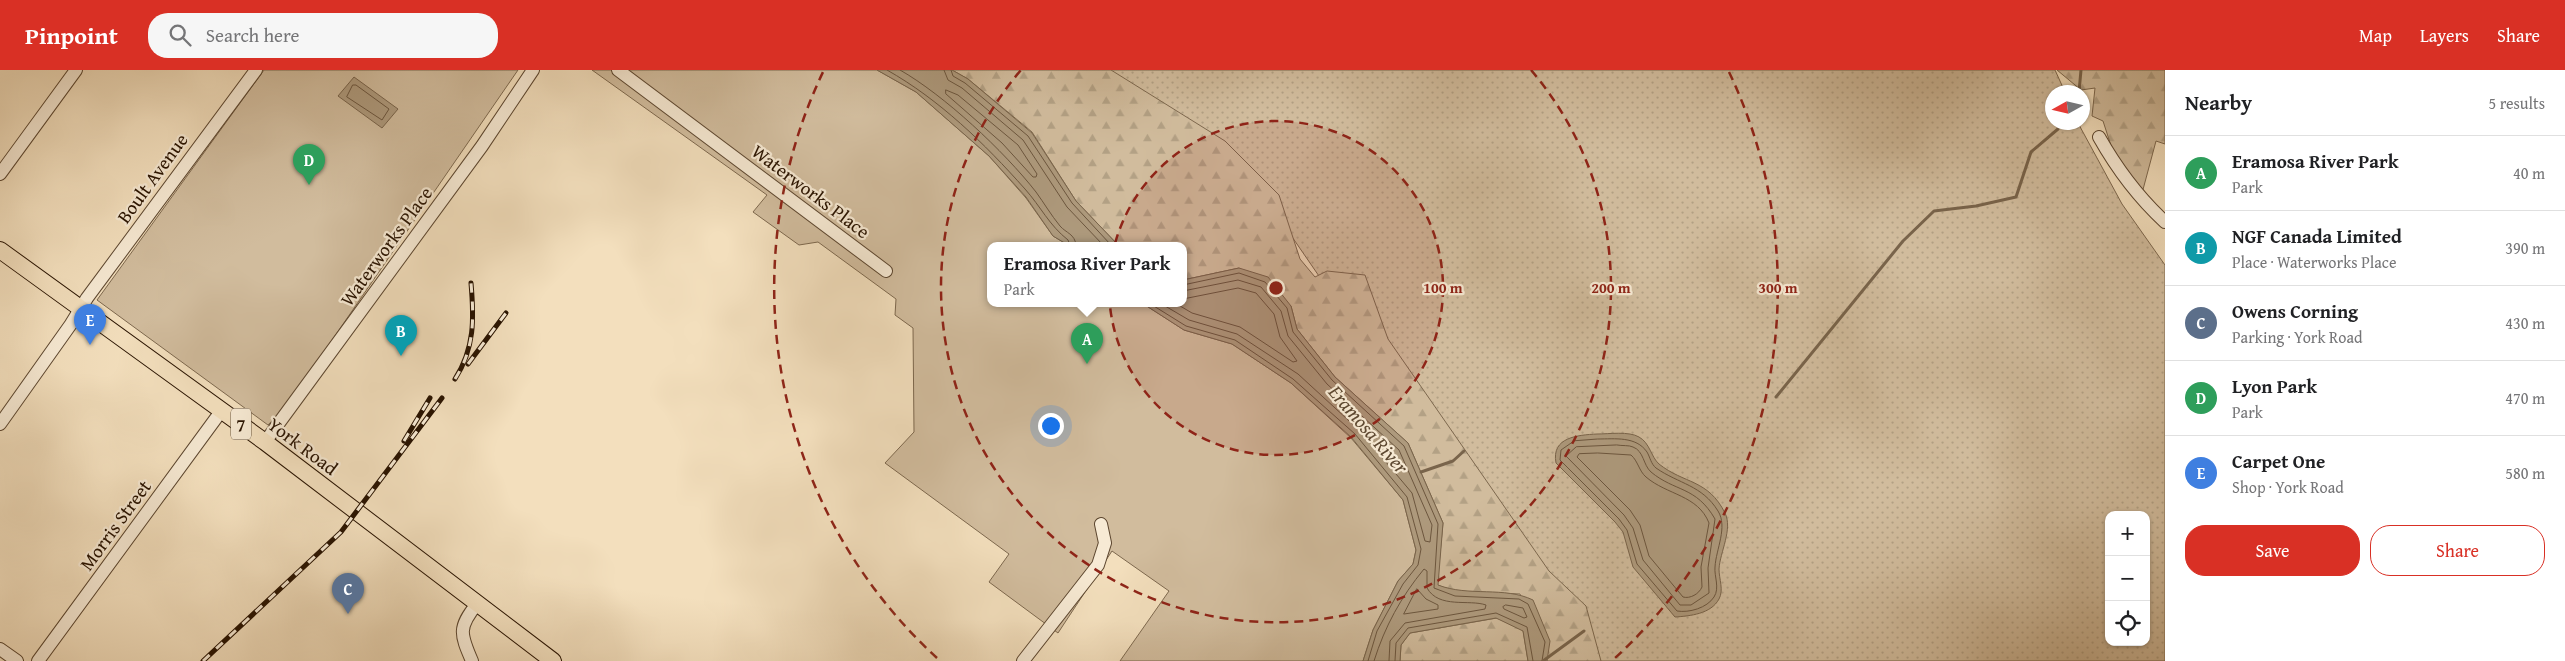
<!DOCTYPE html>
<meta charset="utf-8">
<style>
body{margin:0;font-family:"Gentium Book Plus",serif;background:#f6f6f6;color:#202124}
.controls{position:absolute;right:15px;bottom:15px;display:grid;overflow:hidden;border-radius:10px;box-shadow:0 1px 4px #0004}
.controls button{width:45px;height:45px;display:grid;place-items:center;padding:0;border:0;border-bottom:1px solid #e0e0e0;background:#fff;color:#202124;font:25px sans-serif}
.compass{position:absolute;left:2045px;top:15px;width:45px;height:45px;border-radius:50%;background:#fff;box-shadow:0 1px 4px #0004;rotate:262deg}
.you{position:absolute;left:1050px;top:355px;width:18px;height:18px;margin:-12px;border:4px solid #fff;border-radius:50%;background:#1a73e8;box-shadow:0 0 0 8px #1a73e833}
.badge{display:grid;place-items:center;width:32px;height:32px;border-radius:50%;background:#d93025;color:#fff;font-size:16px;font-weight:700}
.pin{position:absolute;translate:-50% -41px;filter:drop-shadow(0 1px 2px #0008)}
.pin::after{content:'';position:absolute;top:26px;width:18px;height:15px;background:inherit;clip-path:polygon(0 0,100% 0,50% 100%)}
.popup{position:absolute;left:987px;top:172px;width:200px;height:65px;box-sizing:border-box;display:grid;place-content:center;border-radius:10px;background:#fff;filter:drop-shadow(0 1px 4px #0005);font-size:16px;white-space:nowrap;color:#757577}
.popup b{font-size:19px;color:#202124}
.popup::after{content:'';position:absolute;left:50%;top:100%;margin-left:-10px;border:10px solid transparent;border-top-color:#fff}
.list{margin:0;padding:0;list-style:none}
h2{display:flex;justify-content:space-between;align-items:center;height:65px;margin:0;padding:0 20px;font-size:21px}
h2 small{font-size:16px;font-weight:400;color:#757577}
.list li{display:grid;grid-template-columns:32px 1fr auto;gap:15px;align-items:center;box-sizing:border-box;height:75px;padding:0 20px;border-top:1px solid #e0e0e0}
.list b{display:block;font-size:19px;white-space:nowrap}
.list p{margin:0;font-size:16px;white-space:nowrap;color:#757577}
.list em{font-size:16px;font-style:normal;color:#757577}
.actions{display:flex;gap:10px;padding:15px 20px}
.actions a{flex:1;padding:11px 0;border:1px solid #d93025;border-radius:20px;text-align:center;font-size:18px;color:#d93025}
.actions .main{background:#d93025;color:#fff}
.icon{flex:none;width:28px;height:28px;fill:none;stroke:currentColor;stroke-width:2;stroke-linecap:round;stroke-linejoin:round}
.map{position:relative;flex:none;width:2165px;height:591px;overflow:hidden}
header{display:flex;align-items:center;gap:30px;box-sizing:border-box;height:70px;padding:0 25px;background:#d93025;color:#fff}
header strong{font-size:24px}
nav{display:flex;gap:28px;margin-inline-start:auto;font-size:18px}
.search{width:350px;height:45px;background:#f6f6f6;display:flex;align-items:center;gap:12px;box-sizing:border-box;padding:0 18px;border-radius:20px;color:#757577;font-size:19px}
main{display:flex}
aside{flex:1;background:#fff}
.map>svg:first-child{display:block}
</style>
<header>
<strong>Pinpoint</strong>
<div class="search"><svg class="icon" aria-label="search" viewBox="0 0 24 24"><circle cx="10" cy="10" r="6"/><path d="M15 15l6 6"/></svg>Search here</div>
<nav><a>Map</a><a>Layers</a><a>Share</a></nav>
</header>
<main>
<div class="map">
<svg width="2165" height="591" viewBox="0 0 2165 591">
<defs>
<pattern id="grass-dots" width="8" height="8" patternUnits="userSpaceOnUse" patternTransform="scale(1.25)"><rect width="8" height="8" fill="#d1bc9d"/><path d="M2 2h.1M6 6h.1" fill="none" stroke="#b3a185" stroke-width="1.8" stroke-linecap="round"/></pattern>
<pattern id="forest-firs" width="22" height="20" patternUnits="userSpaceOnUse" patternTransform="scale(1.25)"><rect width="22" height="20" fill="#d1bc9d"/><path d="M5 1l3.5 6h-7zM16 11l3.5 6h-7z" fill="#b3a185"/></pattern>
</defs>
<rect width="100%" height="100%" fill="#f3dfbd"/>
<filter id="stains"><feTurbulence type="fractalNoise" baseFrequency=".004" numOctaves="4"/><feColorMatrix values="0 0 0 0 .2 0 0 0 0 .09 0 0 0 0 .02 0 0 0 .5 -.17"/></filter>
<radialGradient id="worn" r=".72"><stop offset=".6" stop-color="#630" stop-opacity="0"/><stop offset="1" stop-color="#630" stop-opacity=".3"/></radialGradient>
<path fill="url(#grass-dots)" stroke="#7d684e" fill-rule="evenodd" d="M 1098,0 L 2055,0 L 2065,22 L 2052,22 L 2052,52 L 2078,53 L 2122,134 L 2165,195 L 2165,591 L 1574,591 L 1563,561 L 1255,113 ZM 2109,445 L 2146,445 L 2146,572 L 2109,572 Z"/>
<g fill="url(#forest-firs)" stroke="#7d684e">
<polygon points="952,0 1111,0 1225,71 1279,125 1300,189 1315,207 1327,201 1365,205 1388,269 1549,501 1586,536 1601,591 1547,591 1520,524 1455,521 1437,515 1443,453 1408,373 1335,307 1297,259 1291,236 1239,198 1183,210 1183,175 1118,175 1076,131 1032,62 968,9"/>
<polygon points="2057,0 2165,0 2165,74 2156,71 2141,127 2114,85 2103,51 2092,46 2095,18 2081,20"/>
<polygon points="1497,548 1523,560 1528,591 1400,591 1401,575 1410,563"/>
</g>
<g fill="#d1bc9d" stroke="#7d684e">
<polygon points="264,0 518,0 288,334 268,355 97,230"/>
<polygon points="592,0 877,0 916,22 989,86 1026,128 1053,166 1068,175 991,175 991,233 1142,233 1184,260 1232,274 1291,313 1351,368 1403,430 1416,480 1413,494 1398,511 1373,560 1363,591 1120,591 1169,521 1112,481 1058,563 989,512 1009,484 885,393 914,362 913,258 895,245 896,229 818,172 799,175 753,142 767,125"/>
</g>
<g fill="#ae9a7d" stroke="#79644b">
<polygon points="877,0 952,0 968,9 1032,63 1076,131 1118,175 1068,175 1053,166 1026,127 989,86 916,22"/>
<polygon points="354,7 398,39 382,58 338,26"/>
<path d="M 1239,198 L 1268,207 L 1291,236 L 1297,259 L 1335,307 L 1408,373 L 1443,453 L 1438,515 C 1469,527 1504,516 1533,530 L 1550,571 L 1547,591 L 1528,591 L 1523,561 L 1496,548 L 1410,563 L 1401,575 L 1400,591 L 1363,591 L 1373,560 L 1398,511 L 1413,494 L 1416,480 L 1403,430 L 1351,367 L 1291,313 L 1232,274 L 1184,260 L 1142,233 L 1183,233 L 1183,210 Z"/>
<path d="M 1597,364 C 1609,364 1629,361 1639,367 C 1650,373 1651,387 1659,394 C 1684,414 1708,409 1725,443 C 1733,459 1720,482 1719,499 C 1719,509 1724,520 1719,529 C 1711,544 1690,546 1675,547 L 1633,497 L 1623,462 L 1615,452 L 1556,393 C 1551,367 1578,365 1597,364 Z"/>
</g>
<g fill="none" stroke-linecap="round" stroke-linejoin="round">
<g stroke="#6c563e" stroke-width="1">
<path d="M 887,0 C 940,30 984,73 1025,119 C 1041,137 1049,155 1068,170 L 1070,175"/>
<path d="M 900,0 C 944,25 1004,81 1036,122 C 1044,133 1051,145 1060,156 C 1066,163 1075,164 1076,175"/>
<polyline points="944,0 948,10 962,18 1023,70 1067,137 1103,175"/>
<polyline points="951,0 953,6 965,13 1028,66 1072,133 1111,175"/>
<polygon points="353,15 356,15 389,39 382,50 347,27"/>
<polygon points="946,20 958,25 1018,75 1037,104 1036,107 1033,107 1002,73 946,24"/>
<polyline points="1183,215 1239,203 1265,212 1287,238 1293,262 1332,310 1404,376 1438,454 1434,518 1455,526 1519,529 1528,534 1545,572 1542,591"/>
<polyline points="1149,233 1186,256 1235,270 1293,309 1355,364 1407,427 1421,479 1418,495 1403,514 1377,561 1368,591"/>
<polyline points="1160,233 1189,250 1237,264 1298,304 1359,360 1412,423 1425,471 1430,472 1432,455 1399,380 1327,314 1288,266 1281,241 1261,217 1238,210 1183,221"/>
<polyline points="1175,233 1192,243 1240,257 1293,292 1297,291 1280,267 1274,244 1256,223 1238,218 1183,229"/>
<path d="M 1598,369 C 1615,369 1636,366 1647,382 C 1650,387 1651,394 1656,398 C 1679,414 1702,415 1718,441 C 1728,457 1716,479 1715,497 C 1714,506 1720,518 1714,527 C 1707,538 1689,543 1677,541 L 1637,494 L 1627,460 L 1619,449 L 1560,390 L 1561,380 L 1574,371 Z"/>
<path d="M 1617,375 C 1622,376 1629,375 1633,377 C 1644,381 1643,395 1651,402 C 1675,422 1696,416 1715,449 L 1708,498 L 1709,523 L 1691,535 L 1680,535 L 1643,490 L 1633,458 L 1624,445 L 1566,386 L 1576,377 Z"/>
<path d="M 1598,383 L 1631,385 C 1638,391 1639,401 1646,407 C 1667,425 1698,425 1709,453 L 1701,497 L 1702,517 C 1699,524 1690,529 1683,527 L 1649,486 L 1640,455 L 1630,440 L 1577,387 L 1579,384 Z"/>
<polygon points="1417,519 1426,529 1438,535 1438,539 1404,544"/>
<polygon points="1506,535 1523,538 1527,547 1524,548 1504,539 1503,537"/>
<path d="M 1374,591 C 1385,556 1401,527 1424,499 L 1427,501 L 1427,518 C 1439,539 1469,529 1486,535 L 1485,539 L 1405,553 L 1390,571 L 1389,591"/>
<polyline points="1395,591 1396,573 1408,558 1496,543 1527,557 1533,591"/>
</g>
<g stroke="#79644b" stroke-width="3">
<polyline points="2079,22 2081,0"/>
<polyline points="1776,327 1903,171 1934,141 1976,136 2016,127 2031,82 2058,59"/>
<polyline points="1421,402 1453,391 1464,381"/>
<polyline points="1543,591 1584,561"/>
</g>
<defs>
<g id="minor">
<polyline points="618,0 886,201"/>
<path d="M 2099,67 C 2117,99 2138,127 2165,152"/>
<polyline points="0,104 76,0"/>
<polyline points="0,354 71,254 87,228 256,0"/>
<polyline points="265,372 482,76 533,0"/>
<polyline points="0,579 17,591"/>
<polyline points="38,591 222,340"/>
<path d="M 472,591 C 460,564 458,557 477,534"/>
<polyline points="1023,591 1098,495 1105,473 1101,454"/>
</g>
<polyline id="major" points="0,180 265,372 553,591"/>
</defs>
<use href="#minor" stroke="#5c462f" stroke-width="14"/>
<use href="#major" stroke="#291300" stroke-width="18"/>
<use href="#minor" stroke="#f7ead4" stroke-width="12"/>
<use href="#major" stroke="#f3dfbd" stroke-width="16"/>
<defs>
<g id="rail">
<polyline points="468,294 506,243"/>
<path d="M 455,309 C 475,278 474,248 471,213"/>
<polyline points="404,371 430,328"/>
<polyline points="203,591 341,462 442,328"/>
</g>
</defs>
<use href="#rail" stroke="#291300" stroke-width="5"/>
<use href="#rail" stroke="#f7ead4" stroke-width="3" stroke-dasharray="9" stroke-linecap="butt"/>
</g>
<circle cx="1276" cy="218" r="167" fill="#8f2418" fill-opacity=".12"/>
<g fill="none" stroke="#8f2418" stroke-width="2.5" stroke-dasharray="9 6">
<circle cx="1276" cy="218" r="167"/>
<path d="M1531 0A335 335 0 1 1 1021 0"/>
<path d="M937 588A502 502 0 0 1 823 2M1729 2A502 502 0 0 1 1615 588"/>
</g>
<g text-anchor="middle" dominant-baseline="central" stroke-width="4.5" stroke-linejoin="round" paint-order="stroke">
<rect fill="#f7ead4" stroke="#675440" stroke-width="1" x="231" y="338.5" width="20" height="31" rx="4"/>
<g font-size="18" font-weight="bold" fill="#291300">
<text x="241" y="354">7</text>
</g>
<g font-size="19" fill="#291300" stroke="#f7ead4">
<text transform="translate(152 108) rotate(-54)">Boult Avenue</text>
<text transform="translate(811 121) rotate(37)">Waterworks Place</text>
<text transform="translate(386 176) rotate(-54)">Waterworks Place</text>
<text transform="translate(303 376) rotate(37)">York Road</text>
<text transform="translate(115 455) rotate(-54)">Morris Street</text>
</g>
<g font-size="20" font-style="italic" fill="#5e4932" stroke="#f7ead4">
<text transform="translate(1369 359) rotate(49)">Eramosa River</text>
</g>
</g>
<circle cx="1276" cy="218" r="8" fill="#8f2418" stroke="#f7ead4" stroke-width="2.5"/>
<g font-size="15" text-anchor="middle" font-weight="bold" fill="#8f2418" stroke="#f7ead4" stroke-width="4.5" stroke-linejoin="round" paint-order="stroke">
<text x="1443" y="223">100 m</text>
<text x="1611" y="223">200 m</text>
<text x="1778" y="223">300 m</text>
</g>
<rect width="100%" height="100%" filter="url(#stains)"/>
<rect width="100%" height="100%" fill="url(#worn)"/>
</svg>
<div class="controls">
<button>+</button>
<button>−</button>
<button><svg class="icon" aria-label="locate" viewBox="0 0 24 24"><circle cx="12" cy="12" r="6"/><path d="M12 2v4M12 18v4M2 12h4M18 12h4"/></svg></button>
</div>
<svg class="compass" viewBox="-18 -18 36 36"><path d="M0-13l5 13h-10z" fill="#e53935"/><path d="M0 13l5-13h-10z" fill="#757577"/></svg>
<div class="you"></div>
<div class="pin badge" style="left:1087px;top:294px;background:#2e9e5b">A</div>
<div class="popup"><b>Eramosa River Park</b>Park</div>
<div class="pin badge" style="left:401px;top:286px;background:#0f9aa8">B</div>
<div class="pin badge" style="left:348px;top:544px;background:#5c6f8a">C</div>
<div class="pin badge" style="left:309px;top:115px;background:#2e9e5b">D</div>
<div class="pin badge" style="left:90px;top:275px;background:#3f7fe0">E</div>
</div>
<aside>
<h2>Nearby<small>5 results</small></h2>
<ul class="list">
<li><span class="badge" style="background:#2e9e5b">A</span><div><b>Eramosa River Park</b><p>Park</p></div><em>40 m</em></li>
<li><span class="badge" style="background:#0f9aa8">B</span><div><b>NGF Canada Limited</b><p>Place · Waterworks Place</p></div><em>390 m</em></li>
<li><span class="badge" style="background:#5c6f8a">C</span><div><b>Owens Corning</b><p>Parking · York Road</p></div><em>430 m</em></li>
<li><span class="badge" style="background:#2e9e5b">D</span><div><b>Lyon Park</b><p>Park</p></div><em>470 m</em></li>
<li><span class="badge" style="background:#3f7fe0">E</span><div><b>Carpet One</b><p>Shop · York Road</p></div><em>580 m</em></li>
</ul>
<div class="actions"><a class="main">Save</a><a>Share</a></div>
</aside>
</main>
